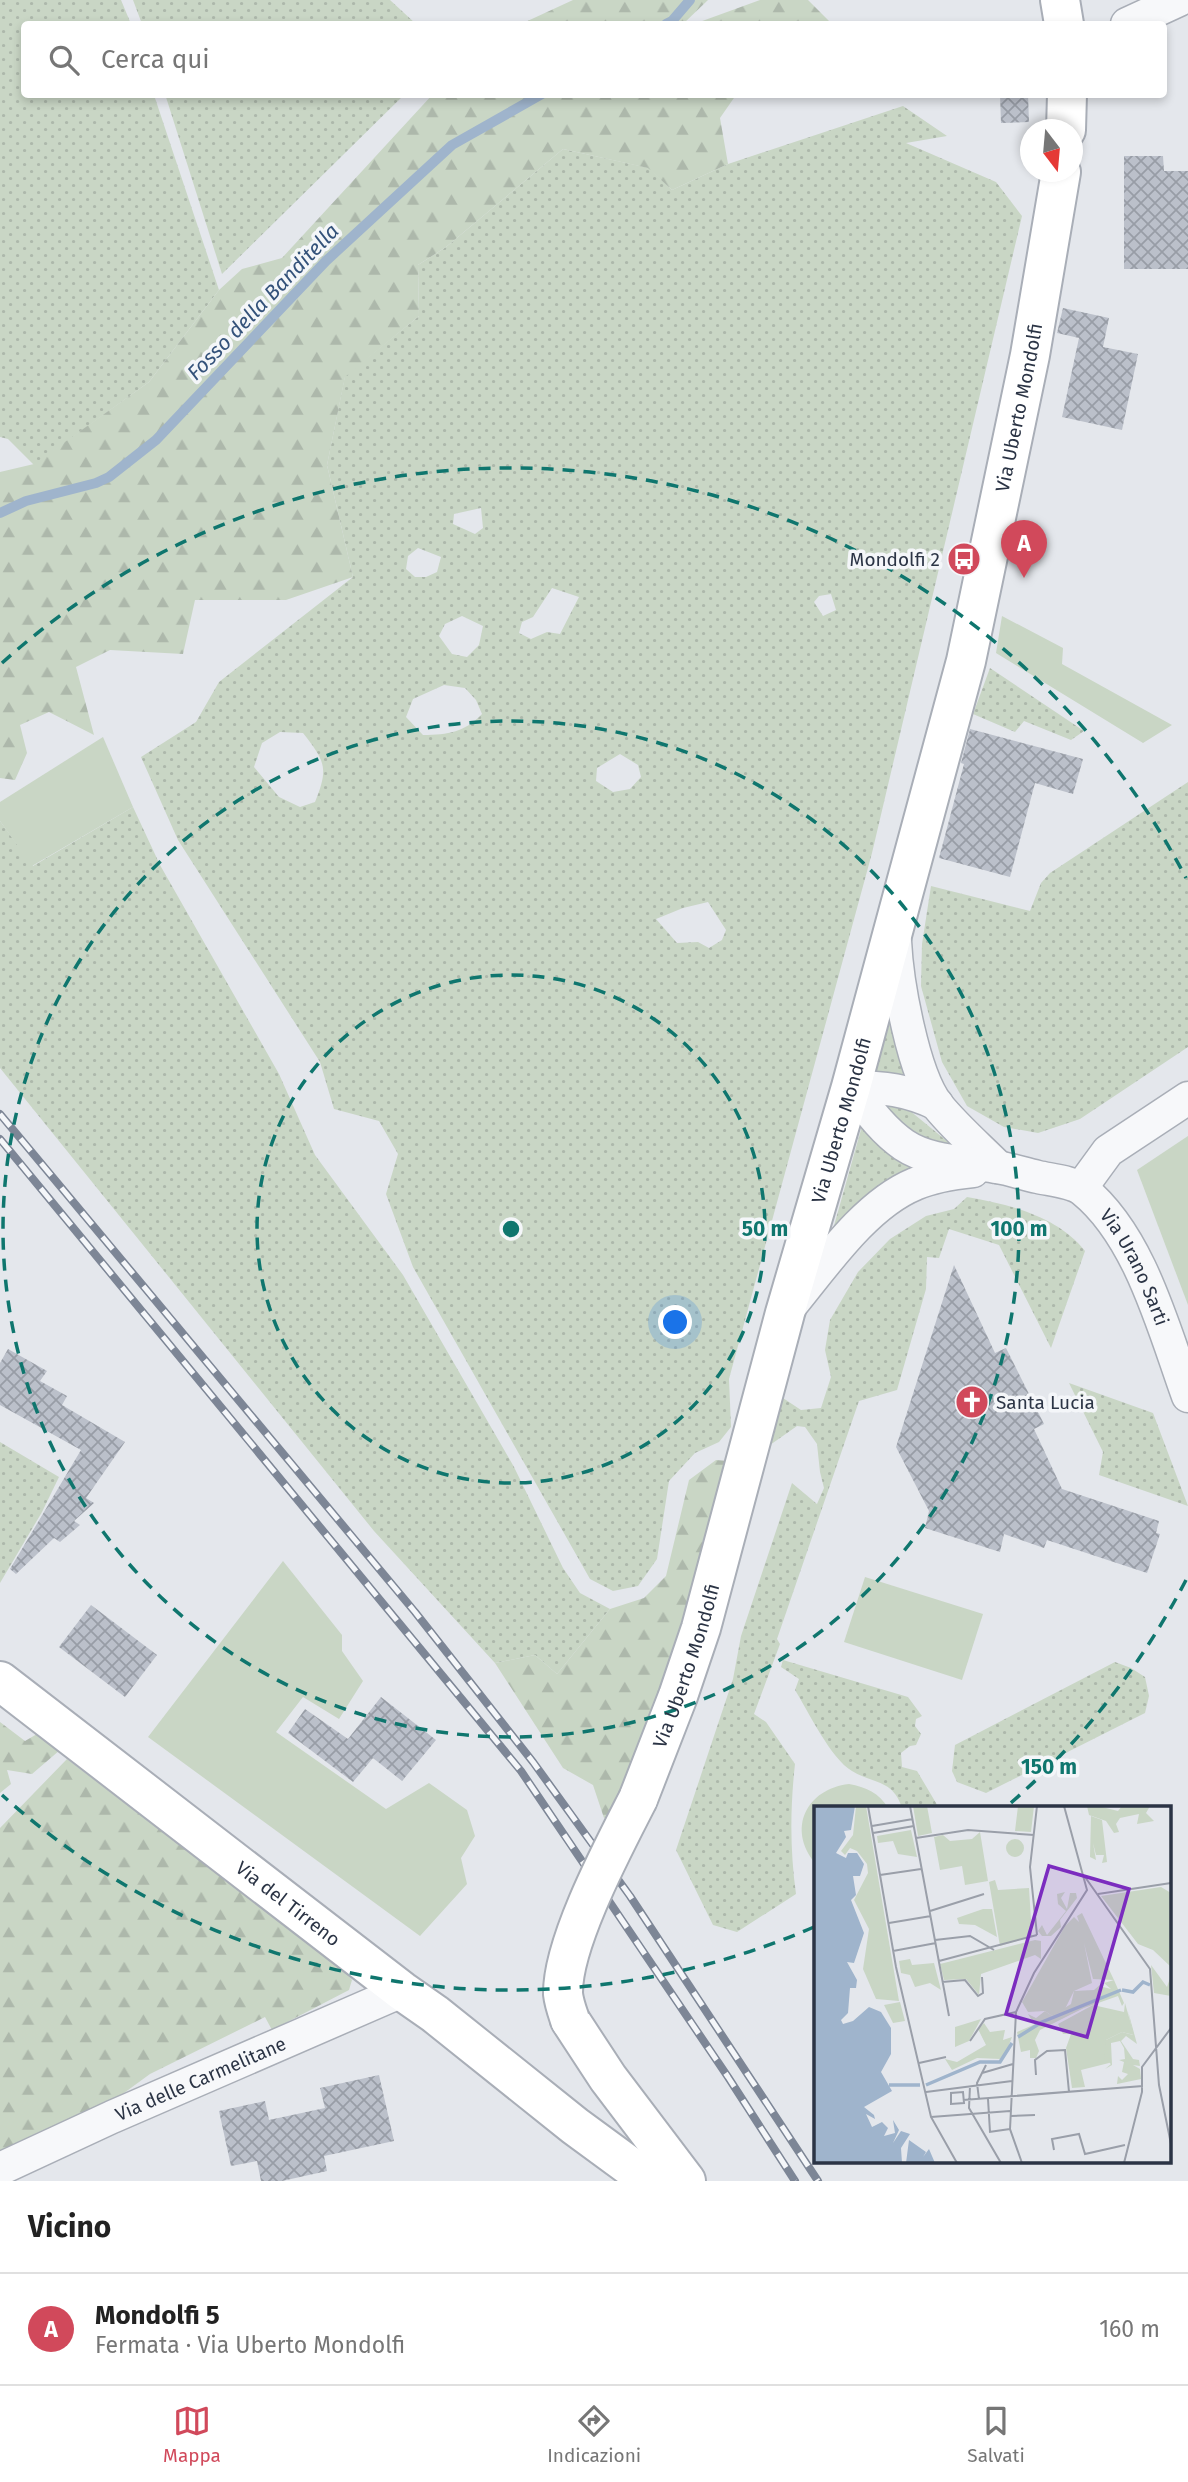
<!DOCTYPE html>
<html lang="it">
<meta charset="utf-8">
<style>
body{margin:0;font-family:"Fira Sans",sans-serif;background:#f6f6f6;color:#222}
.compass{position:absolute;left:1020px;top:119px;width:63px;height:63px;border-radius:50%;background:#fff;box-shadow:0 4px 10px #0003;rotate:164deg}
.you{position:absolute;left:676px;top:1323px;width:24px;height:24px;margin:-18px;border:5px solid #fff;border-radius:50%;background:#1a73e8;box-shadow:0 0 0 10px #1a73e833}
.badge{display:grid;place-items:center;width:46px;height:46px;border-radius:50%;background:#d1495b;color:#fff;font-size:23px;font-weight:700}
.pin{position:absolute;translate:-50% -58px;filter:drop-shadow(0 2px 4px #0008)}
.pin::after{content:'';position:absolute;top:37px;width:24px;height:21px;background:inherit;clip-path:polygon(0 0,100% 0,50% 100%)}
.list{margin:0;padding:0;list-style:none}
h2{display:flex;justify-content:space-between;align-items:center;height:91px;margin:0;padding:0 28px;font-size:30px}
h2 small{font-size:23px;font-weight:400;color:#767676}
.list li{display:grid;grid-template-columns:46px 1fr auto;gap:21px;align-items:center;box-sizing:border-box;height:112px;padding:0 28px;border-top:2px solid #e0e0e0}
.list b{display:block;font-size:26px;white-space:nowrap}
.list p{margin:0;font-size:23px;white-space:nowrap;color:#767676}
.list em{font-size:23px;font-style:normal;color:#767676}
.icon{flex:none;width:38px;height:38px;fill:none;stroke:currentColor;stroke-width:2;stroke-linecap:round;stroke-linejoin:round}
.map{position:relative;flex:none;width:1188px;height:2181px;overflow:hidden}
.search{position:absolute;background:#fff;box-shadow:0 4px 10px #0003;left:21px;right:21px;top:21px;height:77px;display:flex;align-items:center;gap:18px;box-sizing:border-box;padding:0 24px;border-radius:7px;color:#767676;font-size:26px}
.sheet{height:203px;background:#fff}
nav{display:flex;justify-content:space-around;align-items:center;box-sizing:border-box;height:98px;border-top:2px solid #e0e0e0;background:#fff;font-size:19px;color:#767676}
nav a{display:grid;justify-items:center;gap:4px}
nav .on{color:#d1495b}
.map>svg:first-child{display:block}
</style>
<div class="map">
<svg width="1188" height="2181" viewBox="0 0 1188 2181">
<defs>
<pattern id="grass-dots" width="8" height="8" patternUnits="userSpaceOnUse" patternTransform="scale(1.75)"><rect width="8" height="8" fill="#c9d6c5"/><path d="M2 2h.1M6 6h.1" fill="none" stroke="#adb8ab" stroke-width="1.8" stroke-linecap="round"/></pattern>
<pattern id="forest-firs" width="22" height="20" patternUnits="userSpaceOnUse" patternTransform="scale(1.75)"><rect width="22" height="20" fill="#c9d6c5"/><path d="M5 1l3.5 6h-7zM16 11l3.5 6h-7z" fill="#adb8ab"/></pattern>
<pattern id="building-cross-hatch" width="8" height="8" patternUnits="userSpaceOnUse" patternTransform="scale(1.75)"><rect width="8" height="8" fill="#bbc0ca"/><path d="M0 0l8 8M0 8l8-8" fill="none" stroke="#989da6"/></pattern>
</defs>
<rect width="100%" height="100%" fill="#e4e7ec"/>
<g fill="url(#grass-dots)" fill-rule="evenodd">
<polygon points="0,0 121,0 131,24 24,24 24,94 154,95 219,290 149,382 34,465 8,439 0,437"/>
<polygon points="133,0 390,0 416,24 142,24"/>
<polygon points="165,94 404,94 404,95 222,274"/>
<path d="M 903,106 L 947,136 L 906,143 L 996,182 L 1022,216 L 872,853 L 729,1379 L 731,1427 L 719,1442 L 695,1453 L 669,1481 L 657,1559 L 638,1586 L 613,1591 L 590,1579 L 413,1267 L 386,1194 L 398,1154 L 379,1121 L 334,1109 L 320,1062 L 178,840 L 141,757 L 196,722 L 219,682 L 353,577 L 327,465 L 345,376 L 419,316 L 418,265 L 446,247 L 563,149 L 649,168 L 672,190 L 728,164 ZM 481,508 L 483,528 L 475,534 L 453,524 L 454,514 ZM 418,548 L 441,557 L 437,572 L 426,577 L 415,577 L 406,569 L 408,556 ZM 552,588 L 579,597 L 560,634 L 547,632 L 531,639 L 519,633 L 522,622 L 533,617 ZM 831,594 L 836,610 L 823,616 L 814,602 L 819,596 ZM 462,616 L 483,626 L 479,645 L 467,657 L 452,654 L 439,636 L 445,624 ZM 444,685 L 465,688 L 476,700 L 482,714 C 465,732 448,735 423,735 L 406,717 L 413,699 ZM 280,732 L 303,733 C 325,761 329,768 315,802 L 300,807 L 279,797 L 254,767 L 262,743 ZM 620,754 L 638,765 L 641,777 L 630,789 L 613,792 L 596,781 L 597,768 ZM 708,902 L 726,930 L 722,940 L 709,948 L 698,942 L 677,943 L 656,919 L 683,908 Z"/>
<polygon points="990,668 1084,731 1071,740 1024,721 1015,732 973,714"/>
<polygon points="1188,782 1188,1047 1080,1119 1038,1133 1004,1127 967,1106 942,1062 921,986 922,944 931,886 1030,911 1041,883 1050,873"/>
<polygon points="133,807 160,865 279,1074 315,1155 403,1275 514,1467 563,1568 580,1593 610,1609 557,1674 535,1655 495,1663 374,1531 0,1068 0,821 33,866"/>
<polygon points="892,1016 909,1081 873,1078"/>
<polygon points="886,1104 909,1110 964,1155 913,1134 884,1111"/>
<path d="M 862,1126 C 877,1148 897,1160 922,1170 L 830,1240 Z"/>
<path d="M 967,1197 C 1008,1204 1058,1216 1085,1251 L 1051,1348 L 999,1245 L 949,1229 L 939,1258 L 927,1257 L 926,1289 L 897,1390 L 859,1401 L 777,1639 L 780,1644 L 754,1714 L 766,1722 L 795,1764 C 790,1809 790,1850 796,1894 L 737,1932 L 713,1925 L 676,1850 L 733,1679 L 741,1636 L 792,1483 L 817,1504 L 824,1488 L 820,1472 L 817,1444 L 805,1427 L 797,1426 L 770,1445 L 783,1398 L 801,1410 L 821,1408 L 831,1377 L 825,1350 L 830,1320 L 858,1272 L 890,1239 L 926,1216 L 954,1209 Z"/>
<polygon points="1069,1383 1153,1413 1188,1506 1099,1475 1103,1452"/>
<polygon points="0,1442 59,1477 42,1512 0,1583"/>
<path d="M 783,1660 L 908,1697 L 922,1716 L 916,1719 L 915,1726 L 921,1734 L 916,1745 L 910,1746 L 901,1753 L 902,1767 L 917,1771 L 939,1808 L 902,1808 C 893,1779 873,1784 852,1771 C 831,1759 808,1711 795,1690 L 799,1679 L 781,1667 Z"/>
<polygon points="1115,1662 1131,1668 1145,1677 1149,1696 1145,1713 986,1793 957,1782 952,1771 955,1745"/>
</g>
<g fill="url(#forest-firs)">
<polygon points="573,0 708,0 683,24 521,24"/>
<polygon points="760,0 808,0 832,24 694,24"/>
<polygon points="433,94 736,95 720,118 728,164 672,190 648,168 563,149 446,247 418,265 419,316 345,377 327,465 353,577 286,600 195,600 183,654 110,650 76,667 94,735 49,712 20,725 27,753 15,780 0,778 0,472 34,464 149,382 219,290 242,269 282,258"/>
<polygon points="716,1460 728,1461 663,1695 614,1815 604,1818 593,1785 563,1768 495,1663 535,1655 557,1674 610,1609 644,1598 666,1576 689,1480"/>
<polygon points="0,1722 25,1741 37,1734 60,1750 32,1774 7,1770 11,1784 0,1793"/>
<polygon points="67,1759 343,1969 352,1980 349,1990 272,2030 265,2017 150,2074 113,2101 0,2151 0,1828"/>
</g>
<g fill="#c9d6c5">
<polygon points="1002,616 1063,648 1062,664 1172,725 1143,743 996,653"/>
<polygon points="103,737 133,807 32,866 0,821 0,802"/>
<polygon points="1188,1136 1188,1305 1137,1170"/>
<polygon points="283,1561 342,1635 342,1651 363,1681 339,1719 303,1697 276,1732 386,1809 429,1783 467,1810 475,1836 461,1858 467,1884 420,1936 148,1737"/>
<polygon points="865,1577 983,1614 962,1680 844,1642"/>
<path d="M 849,1784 C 866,1787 879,1793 888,1808 L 815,1808 L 815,1863 C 787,1829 806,1789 849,1784 Z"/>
</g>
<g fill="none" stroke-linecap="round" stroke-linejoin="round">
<g stroke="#9fb4cc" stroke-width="10">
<polyline points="666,24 672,21 690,0"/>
<polyline points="0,513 26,501 96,483 109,477 156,440 326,261 452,145 542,94"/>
</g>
</g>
<g fill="url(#building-cross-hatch)">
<polygon points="1000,94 1028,94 1029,122 1001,123"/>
<polygon points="1124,156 1163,156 1164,171 1188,171 1188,269 1124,269"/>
<polygon points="1063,308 1109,318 1103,347 1138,354 1122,430 1062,417 1079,338 1057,333"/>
<polygon points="970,729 1083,759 1073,794 1035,783 1010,877 939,858 964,764 961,763"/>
<polygon points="954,1265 995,1353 1006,1348 1044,1424 1034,1429 1062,1489 1159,1521 1156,1533 1160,1534 1147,1573 1047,1540 1044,1548 1004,1534 1000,1552 925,1528 929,1511 896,1447"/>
<polygon points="8,1349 47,1371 40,1381 67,1396 62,1405 125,1442 86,1498 94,1503 74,1521 80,1525 60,1542 54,1538 16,1574 10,1569 81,1450 0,1405 0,1363"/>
<polygon points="91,1605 157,1655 125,1697 59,1647"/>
<polygon points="381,1697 436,1740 402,1781 373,1758 353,1782 288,1733 305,1709 348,1739"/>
<polygon points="379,2075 394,2141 324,2156 327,2171 282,2181 261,2181 257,2161 231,2166 219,2111 265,2101 269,2120 325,2108 320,2088"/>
</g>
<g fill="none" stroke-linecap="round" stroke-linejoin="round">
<defs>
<g id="street">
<polyline points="1127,24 1179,0"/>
<path d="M 895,941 C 897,982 913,1074 938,1106 C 956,1128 978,1147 998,1167"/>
<path id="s1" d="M 851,1087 C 867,1108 882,1130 904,1145 C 931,1163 966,1161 996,1167 C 1010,1169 1024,1174 1038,1177 C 1051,1180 1073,1182 1083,1190 C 1140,1236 1164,1330 1188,1396"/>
<path d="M 851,1087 C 883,1087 908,1090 937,1104"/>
<polyline points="1081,1188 1108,1151 1188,1098"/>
<path d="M 788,1309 C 823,1267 864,1205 915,1184 C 933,1176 953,1173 973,1171"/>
<path id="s2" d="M 0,2169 L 112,2117 L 402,1991"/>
</g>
<g id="secondary">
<polyline points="1060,0 1064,24"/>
<polyline points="1066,130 1067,94"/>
<path id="s3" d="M 0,1681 L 402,1991 L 435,2014 L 575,2126 L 650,2181"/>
<path id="s4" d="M 638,1799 L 678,1696 L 701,1628 L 785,1313 L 851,1087 L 966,661 L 1030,355 L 1061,172"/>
<polyline points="570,2020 608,2078 686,2181"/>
</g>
</defs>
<use href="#street" stroke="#a9aeb7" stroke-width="35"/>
<use href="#secondary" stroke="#a9aeb7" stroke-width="42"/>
<use href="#street" stroke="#f7f8fa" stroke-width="32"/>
<use href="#secondary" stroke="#fff" stroke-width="38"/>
<defs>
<g id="rail">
<polyline points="0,1114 415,1612 533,1762 630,1896 818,2181"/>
<polyline points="0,1139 521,1771 728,2077 795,2181"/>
</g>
</defs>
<use href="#rail" stroke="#7d8696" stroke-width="8"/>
<use href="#rail" stroke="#f4f6f9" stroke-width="5" stroke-dasharray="16" stroke-linecap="butt"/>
<defs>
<path id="secondary-bridge" d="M 570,2020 C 567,2011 564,2003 563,1994 C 562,1943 614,1846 638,1799"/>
</defs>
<use href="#secondary-bridge" stroke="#a9aeb7" stroke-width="42" stroke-linecap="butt"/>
<use href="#secondary-bridge" stroke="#fff" stroke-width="38"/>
</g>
<g fill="none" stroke="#0f766e" stroke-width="3.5" stroke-dasharray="12 9">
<circle cx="511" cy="1229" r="254"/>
<circle cx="511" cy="1229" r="508"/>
<path d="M1186 1580A761 761 0 0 1 1005 1808M814 1927A761 761 0 0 1 2 1795M2 663A761 761 0 0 1 1186 878"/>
</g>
<defs>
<symbol id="bus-disc" viewBox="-11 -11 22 22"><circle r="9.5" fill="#d1495b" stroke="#f4f6f9"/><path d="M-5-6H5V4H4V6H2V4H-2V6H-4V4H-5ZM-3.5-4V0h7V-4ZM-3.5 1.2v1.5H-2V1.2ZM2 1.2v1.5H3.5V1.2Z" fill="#fff"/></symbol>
<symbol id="church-disc" viewBox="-11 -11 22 22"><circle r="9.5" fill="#d1495b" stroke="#f4f6f9"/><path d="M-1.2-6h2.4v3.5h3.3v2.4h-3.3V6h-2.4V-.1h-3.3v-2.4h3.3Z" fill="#fff"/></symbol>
</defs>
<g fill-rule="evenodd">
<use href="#bus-disc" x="945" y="540" width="38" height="38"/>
<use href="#church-disc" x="953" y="1383" width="38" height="38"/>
</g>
<g text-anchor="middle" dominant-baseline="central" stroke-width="7" stroke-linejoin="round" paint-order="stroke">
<g font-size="19" fill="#2b3445" stroke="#f4f6f9">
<text stroke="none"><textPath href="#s4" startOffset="1444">Via Uberto Mondolfi</textPath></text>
<text stroke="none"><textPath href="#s4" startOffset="709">Via Uberto Mondolfi</textPath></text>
<text stroke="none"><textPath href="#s1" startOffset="359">Via Urano Sarti</textPath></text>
<text stroke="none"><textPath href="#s4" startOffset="142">Via Uberto Mondolfi</textPath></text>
<text stroke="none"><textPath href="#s3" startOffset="364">Via del Tirreno</textPath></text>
<text stroke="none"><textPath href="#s2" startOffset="220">Via delle Carmelitane</textPath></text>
</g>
<g font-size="19" fill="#2b3445" stroke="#f4f6f9" text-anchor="end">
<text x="940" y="559">Mondolfi 2</text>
<text x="996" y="1402" text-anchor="start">Santa Lucia</text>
</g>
<g font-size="21" font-style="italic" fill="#34527a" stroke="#f4f6f9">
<text transform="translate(263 302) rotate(-46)">Fosso della Banditella</text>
</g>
</g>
<g transform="translate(814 1806)">
<rect width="357" height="357" fill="#e4e7ec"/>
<path d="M 42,0 L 52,0 L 85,195 L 62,193 L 49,163 L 55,123 L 40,94 L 54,67 L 53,58 L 43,45 L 36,42 L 31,49 L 27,45 L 39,29 ZM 204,0 L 220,0 L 217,26 L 201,25 ZM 284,0 L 304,5 L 308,0 L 336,0 L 332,7 L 340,15 L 323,18 L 325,8 L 306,12 L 302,18 L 305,26 L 300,27 L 292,15 L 275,9 L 273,0 ZM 97,24 L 103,51 L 84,48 L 79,35 L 64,37 L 63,30 ZM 251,86 L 247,92 L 253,103 L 256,87 L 262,87 L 263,92 L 246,114 L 247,121 L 237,130 L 228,130 L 224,125 L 228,119 L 233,129 L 252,105 L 244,98 L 243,88 ZM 268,107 L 300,174 L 279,173 L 270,137 L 278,177 L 260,185 L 250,205 L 238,210 L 231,205 L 214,206 L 208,196 L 251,120 L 260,111 L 265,116 L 263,110 ZM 221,134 L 227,135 L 227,153 L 221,149 L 167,168 L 165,189 L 152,173 L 130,174 L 126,158 ZM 96,153 L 98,159 L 120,157 L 127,184 L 116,177 L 101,181 L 96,169 L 87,167 L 85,155 ZM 311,197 L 320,229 L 308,226 L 292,234 L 295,257 L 267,264 L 271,281 L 258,282 L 252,242 L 257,228 L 249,228 L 244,218 L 279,199 L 310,206 ZM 170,217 L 176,226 L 191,224 L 189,234 L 198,231 L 191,249 L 186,253 L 163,252 L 138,264 L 131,253 L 143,256 L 172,239 L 164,223 Z" fill="#c9d6c5"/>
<path d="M 277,10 L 288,14 L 293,56 L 288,57 L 290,49 L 282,49 L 279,37 L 282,54 L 276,51 ZM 347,81 L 357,87 L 357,161 L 339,144 L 324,138 L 287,90 ZM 337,159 L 353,181 L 357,169 L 357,190 L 340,187 ZM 300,174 L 310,197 L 308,200 L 304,190 L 270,202 L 226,224 L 221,234 L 225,245 L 222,252 L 216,252 L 216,244 L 207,246 L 203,226 L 226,216 L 219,216 L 214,208 L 222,212 L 231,205 L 238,210 L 257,198 L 260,185 L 280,184 L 287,178 L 289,181 L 297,183 L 290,177 ZM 86,196 L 91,215 L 79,217 L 70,199 ZM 314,205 L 323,238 L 312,230 L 307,235 L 319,253 L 325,254 L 326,260 L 319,259 L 326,263 L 327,273 L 303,278 L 304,270 L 308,274 L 314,268 L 308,266 L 310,256 L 305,254 L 311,253 L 310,242 L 306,235 L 297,237 L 298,259 L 291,263 L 297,258 L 290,253 L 292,234 L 308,226 L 319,229 ZM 167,213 L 155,235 L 141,241 L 141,221 Z" fill="#c9d6c5"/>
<path d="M 99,0 L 113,0 L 118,27 L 104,30 ZM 166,26 L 174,75 L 151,79 L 148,60 L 126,64 L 120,31 L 129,29 L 136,35 L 158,33 ZM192 42a9 9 0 1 1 18 0a9 9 0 1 1-18 0ZM 181,74 L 184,84 L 215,82 L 218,130 L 186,140 L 175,76 ZM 169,103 L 178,103 L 183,131 L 161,119 L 145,118 L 143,112 Z" fill="#c9d6c5"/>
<path d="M 0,0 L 41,0 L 37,24 L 30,25 L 32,31 L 22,47 L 32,52 L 34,47 L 43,47 L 50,58 L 46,70 L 39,70 L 42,89 L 37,94 L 50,127 L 40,157 L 33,156 L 43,174 L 42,182 L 36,182 L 34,207 L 27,214 L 29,218 L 39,215 L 55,201 L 67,206 L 77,222 L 77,248 L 67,266 L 78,285 L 50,301 L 60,309 L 61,313 L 52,308 L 58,321 L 68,316 L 74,322 L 70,330 L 81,327 L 79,314 L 85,324 L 79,337 L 87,325 L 96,328 L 87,342 L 88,357 L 0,357 ZM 95,334 L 112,346 L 109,351 L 115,343 L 121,357 L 92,357 Z" fill="#9fb4cc"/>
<path fill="none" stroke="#9fb4cc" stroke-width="3.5" d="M 308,184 L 319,186 L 329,176 L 336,179M 204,231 L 228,216 L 307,184M 75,279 L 106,279M 112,279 L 166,256 L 186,256 L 198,237"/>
<path fill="none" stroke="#9a9fa9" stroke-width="2" d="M 54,0 L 82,161 L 117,311 L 143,357M 96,0 L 135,210M 58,20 L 99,13M 59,27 L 100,20M 102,32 L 154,24 L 220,29M 66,69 L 107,63M 271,71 L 336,163 L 345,279 L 357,338M 284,88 L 357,77M 116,105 L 170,88M 75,117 L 117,110M 223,129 L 216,61 L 223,0M 121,134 L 156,130 L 180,144M 79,145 L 122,137M 125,155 L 223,129M 128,176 L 151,174 L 164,190 L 169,187 L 168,171M 156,235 L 171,213 L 202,206M 105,257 L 132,251M 168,267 L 199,258M 222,269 L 221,254 L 233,245 L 251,244 L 255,286M 156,280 L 155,302 L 187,357M 112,286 L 198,275M 149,286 L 150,297 L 137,298 L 137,287 ZM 165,293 L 163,277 L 172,259M 174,293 L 176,326M 149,294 L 329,280M 197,310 L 221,309M 117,311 L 196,305M 175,326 L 196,323M 240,344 L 238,333 L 265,328 L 271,348 L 311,339M 208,357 L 196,323 L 202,206 L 220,167 L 273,84 L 250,0M 310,357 L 328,286 L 328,261 L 357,222"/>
<path fill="#7b2cbf" fill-opacity="0.15" stroke="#7b2cbf" stroke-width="3.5" d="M 235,60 L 315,83 L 273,231 L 192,208 Z"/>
<rect width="357" height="357" fill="none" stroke="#2b3445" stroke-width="3.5"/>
</g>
<circle cx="511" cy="1229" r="10" fill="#0f766e" stroke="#f4f6f9" stroke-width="3.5"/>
<g font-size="21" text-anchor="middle" font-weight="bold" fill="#0f766e" stroke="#f4f6f9" stroke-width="7" stroke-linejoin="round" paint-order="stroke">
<text x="765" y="1236">50 m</text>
<text x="1019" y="1236">100 m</text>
<text x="1049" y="1774">150 m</text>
</g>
</svg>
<svg class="compass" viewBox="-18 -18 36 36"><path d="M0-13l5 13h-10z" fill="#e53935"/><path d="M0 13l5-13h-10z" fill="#767676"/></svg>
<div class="you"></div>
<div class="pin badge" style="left:1024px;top:578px">A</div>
<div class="search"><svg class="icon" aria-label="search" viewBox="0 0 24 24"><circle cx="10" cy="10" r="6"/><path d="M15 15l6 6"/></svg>Cerca qui</div>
</div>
<section class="sheet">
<h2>Vicino<small></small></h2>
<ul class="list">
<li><span class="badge">A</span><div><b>Mondolfi 5</b><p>Fermata · Via Uberto Mondolfi</p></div><em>160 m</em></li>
</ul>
</section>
<nav>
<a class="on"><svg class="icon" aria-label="map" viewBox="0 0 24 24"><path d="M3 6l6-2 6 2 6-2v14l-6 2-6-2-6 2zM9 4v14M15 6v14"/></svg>Mappa</a>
<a><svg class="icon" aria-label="directions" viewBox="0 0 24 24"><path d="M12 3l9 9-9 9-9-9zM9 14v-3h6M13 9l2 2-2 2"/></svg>Indicazioni</a>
<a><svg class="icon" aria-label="saved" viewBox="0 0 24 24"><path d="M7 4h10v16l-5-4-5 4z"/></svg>Salvati</a>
</nav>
